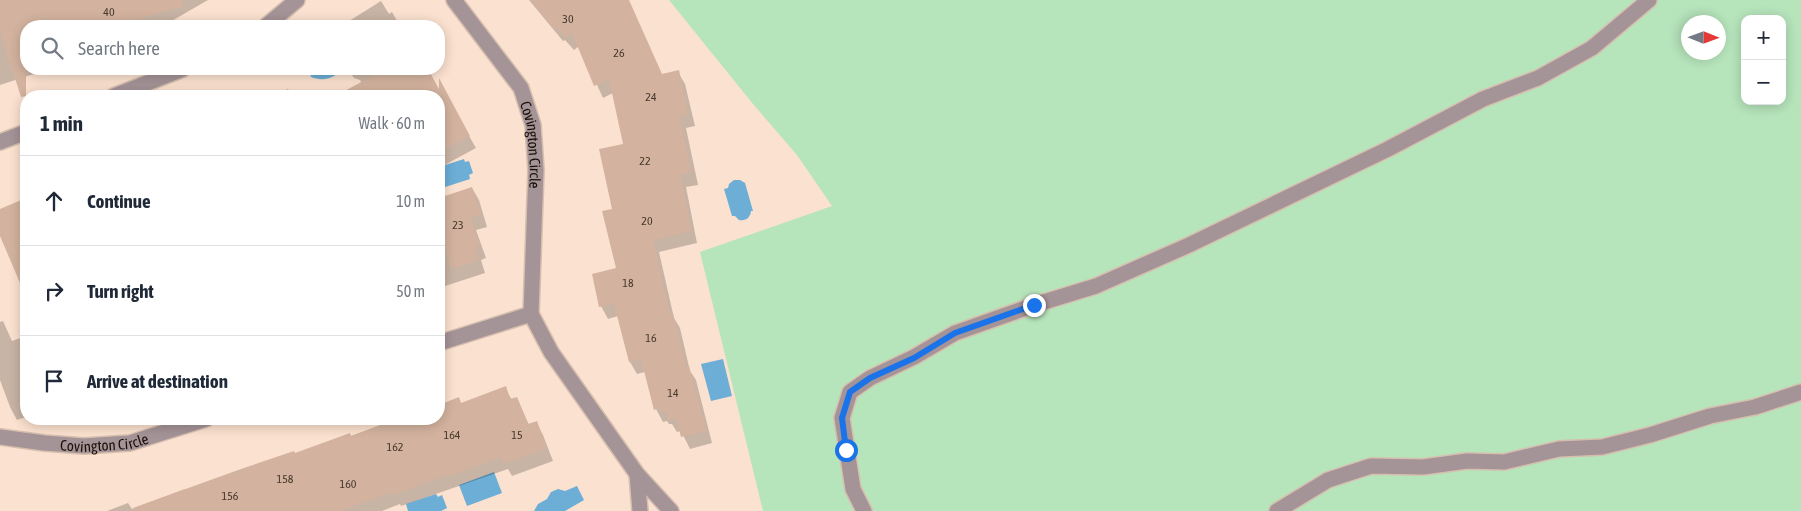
<!DOCTYPE html>
<meta charset="utf-8">
<style>
body{margin:0;font-family:"Asap Condensed",sans-serif;background:#f6f6f7;color:#1f2937}
.controls{position:absolute;right:15px;top:15px;display:grid;overflow:hidden;border-radius:10px;box-shadow:0 2px 12px #0003}
.controls button{width:45px;height:45px;display:grid;place-items:center;padding:0;border:0;border-bottom:1px solid #e0e1e3;background:#fff;color:#1f2937;font:25px sans-serif}
.compass{position:absolute;left:1681px;top:15px;width:45px;height:45px;border-radius:50%;background:#fff;box-shadow:0 2px 12px #0003;rotate:91deg}
.stop{position:absolute;width:15px;height:15px;margin:-11px;border:4px solid #1a73e8;border-radius:50%;background:#fff}
.stop.end{background:#1a73e8;border-color:#fff;box-shadow:0 1px 5px #0008}
.list{margin:0;padding:0;list-style:none}
h2{display:flex;justify-content:space-between;align-items:center;height:65px;margin:0;padding:0 20px;font-size:21px}
h2 small{font-size:16px;font-weight:400;color:#747a83}
.list li{display:grid;grid-template-columns:32px 1fr auto;gap:15px;align-items:center;box-sizing:border-box;height:90px;padding:0 20px;border-top:1px solid #e0e1e3}
.list b{display:block;font-size:19px;white-space:nowrap}
.list em{font-size:16px;font-style:normal;color:#747a83}
.icon{flex:none;width:28px;height:28px;fill:none;stroke:currentColor;stroke-width:2;stroke-linecap:round;stroke-linejoin:round}
.map{position:relative;flex:none;width:1801px;height:511px;overflow:hidden}
.search{position:absolute;background:#fff;box-shadow:0 2px 12px #0003;left:20px;top:20px;width:425px;height:55px;display:flex;align-items:center;gap:12px;box-sizing:border-box;padding:0 18px;border-radius:20px;color:#747a83;font-size:19px}
.panel{position:absolute;background:#fff;box-shadow:0 2px 12px #0003;left:20px;top:90px;width:425px;height:335px;border-radius:20px}
.map>svg:first-child{display:block}
</style>
<div class="map">
<svg width="1801" height="511" viewBox="0 0 1801 511">
<rect width="100%" height="100%" fill="#fbe1cf"/>
<path fill="#b6e4bb" fill-rule="evenodd" d="M 669,0 L 1801,0 L 1801,511 L 763,511 L 700,252 L 832,206 L 797,155 L 753,104 ZM 1745,19 L 1782,19 L 1782,101 L 1745,101 ZM 1688,22 L 1718,22 L 1718,52 L 1688,52 Z"/>
<g fill="#6caed6">
<path d="M 309,69 L 340,69 C 335,80 321,81 311,77 Z"/>
<polygon points="464,159 465,162 469,161 473,173 469,175 470,179 439,189 439,167"/>
<path d="M 734,180 L 740,180 L 745,183 L 753,211 L 751,211 C 750,218 746,221 739,220 L 735,216 L 732,216 L 724,189 L 728,188 L 729,184 Z"/>
<polygon points="723,359 732,396 711,401 701,364"/>
<polygon points="494,472 502,493 467,506 459,485"/>
<polygon points="577,486 584,500 565,511 534,511 538,504 547,499 551,492 558,489 565,491"/>
<polygon points="436,494 438,497 442,495 447,508 441,511 408,511 406,504"/>
</g>
<g fill="#0003">
<polygon points="0,0 208,0 163,26 26,26 26,69 49,69 0,85"/>
<polygon points="529,0 614,0 662,75 678,72 685,84 695,126 686,128 698,185 686,187 697,243 659,252 674,318 680,328 690,371 696,380 712,443 690,449 681,431 677,432 672,424 669,424 667,421 663,422 656,409 645,372 637,374 630,362 618,316 608,319 601,306 618,269 624,145 613,93 603,98 579,46 574,50 565,40 563,41"/>
<polygon points="381,1 389,14 392,12 400,26 341,26"/>
<polygon points="348,69 427,69 446,104 457,115 476,148 439,168 439,96 369,96 360,80 354,78"/>
<polygon points="288,89 292,96 271,96"/>
<polygon points="472,188 479,200 487,227 476,230 486,258 481,260 485,273 439,288 441,294 439,295 439,199"/>
<polygon points="26,199 26,282 24,283 0,233 0,211"/>
<polygon points="3,321 12,341 26,336 26,417 17,420 10,407 0,380 0,322"/>
<polygon points="505,388 512,400 517,398 529,425 536,422 543,435 553,461 512,476 508,469 401,506 400,504 382,511 107,511 128,503 132,509 185,489 186,490 402,419 439,419 439,406 458,399 461,405"/>
</g>
<g fill="#d3b39f">
<polygon points="0,0 182,0 183,6 117,26 26,26 26,96 21,97 0,31"/>
<polygon points="530,0 629,0 662,74 679,70 688,114 679,116 691,172 680,175 691,231 653,240 670,315 673,314 686,367 689,366 706,431 681,437 676,418 668,420 666,411 661,412 659,408 654,410 641,359 629,362 614,304 599,307 592,274 616,268 602,211 612,209 599,149 623,144 609,79 594,86 572,33 566,38 557,28 555,30"/>
<polygon points="386,69 428,69 439,89 439,78 470,136 439,152 439,96 335,96"/>
<polygon points="472,187 481,214 470,218 480,245 475,247 479,260 451,269 439,231 439,198"/>
<polygon points="26,198 26,297 0,236 0,209"/>
<polygon points="506,386 510,399 517,397 528,424 537,421 547,448 504,464 501,457 447,477 446,475 393,495 392,492 340,511 134,511 133,508 241,469 294,451 295,453 350,433 351,436 396,419 439,419 439,405 459,397 461,403"/>
</g>
<g fill="none" stroke-linecap="round" stroke-linejoin="round">
<defs>
<g id="minor">
<path id="s1" d="M 454,0 L 521,88 L 533,125 L 536,170 L 531,314 L 551,352 L 637,474 L 671,511"/>
<polyline points="266,26 297,0"/>
<polyline points="114,96 183,69"/>
<polyline points="0,142 26,132"/>
<polyline points="439,343 531,314"/>
<path id="s2" d="M 0,437 L 44,443 L 84,446 L 130,443 L 206,419"/>
<polyline points="637,474 640,511"/>
<polyline points="864,511 853,489 842,418 850,392 870,378 914,357 955,333 1034,305 1096,286 1189,245 1388,149 1483,99 1538,78 1592,48 1649,0"/>
<polyline points="1277,511 1328,480 1371,466 1423,467 1467,461 1504,462 1559,449 1602,447 1650,435 1710,416 1755,407 1801,392"/>
</g>
</defs>
<use href="#minor" stroke="#d7bfaf" stroke-width="18"/>
<use href="#minor" stroke="#a49397" stroke-width="15"/>
</g>
<g fill="none" stroke-linecap="round" stroke-linejoin="round">
<polyline stroke="#1a73e8" stroke-width="6" points="846,450 842,418 850,392 870,378 914,358 955,333 1034,305"/>
</g>
<g text-anchor="middle" dominant-baseline="central" stroke-width="4" stroke-linejoin="round" paint-order="stroke">
<g font-size="12" fill="#48382d">
<text x="109" y="12">40</text>
<text x="568" y="19">30</text>
<text x="619" y="53">26</text>
<text x="651" y="97">24</text>
<text x="645" y="161">22</text>
<text x="647" y="221">20</text>
<text x="458" y="225">23</text>
<text x="628" y="283">18</text>
<text x="651" y="338">16</text>
<text x="673" y="393">14</text>
<text x="452" y="435">164</text>
<text x="517" y="435">15</text>
<text x="395" y="447">162</text>
<text x="285" y="479">158</text>
<text x="348" y="484">160</text>
<text x="230" y="496">156</text>
</g>
<g font-size="15" fill="#190f07" stroke="#fbe1cf">
<text stroke="none"><textPath href="#s1" startOffset="169">Covington Circle</textPath></text>
<text stroke="none"><textPath href="#s2" startOffset="105">Covington Circle</textPath></text>
</g>
</g>
</svg>
<div class="controls">
<button>+</button>
<button>−</button>
</div>
<svg class="compass" viewBox="-18 -18 36 36"><path d="M0-13l5 13h-10z" fill="#e53935"/><path d="M0 13l5-13h-10z" fill="#747a83"/></svg>
<div class="stop" style="left:846px;top:450px"></div>
<div class="stop end" style="left:1034px;top:305px"></div>
<div class="search"><svg class="icon" aria-label="search" viewBox="0 0 24 24"><circle cx="10" cy="10" r="6"/><path d="M15 15l6 6"/></svg>Search here</div>
<section class="panel">
<h2>1 min<small>Walk · 60 m</small></h2>
<ul class="list">
<li><svg class="icon" aria-label="ahead" viewBox="0 0 24 24"><path d="M12 20V5M6 11l6-6 6 6"/></svg><div><b>Continue</b></div><em>10 m</em></li>
<li><svg class="icon" aria-label="right" viewBox="0 0 24 24"><path d="M7 20v-9h11M14 6l5 5-5 5"/></svg><div><b>Turn right</b></div><em>50 m</em></li>
<li><svg class="icon" aria-label="arrive" viewBox="0 0 24 24"><path d="M6 21V4h12l-3 4 3 4H6"/></svg><div><b>Arrive at destination</b></div></li>
</ul>
</section>
</div>
